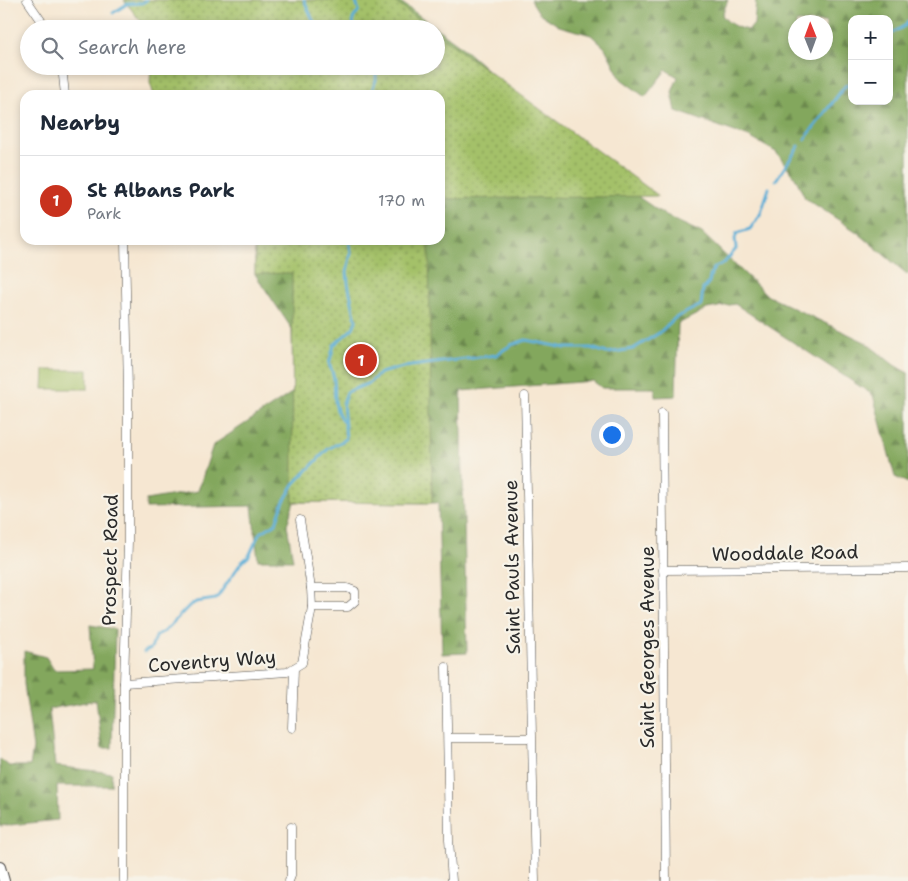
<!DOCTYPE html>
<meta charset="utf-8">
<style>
body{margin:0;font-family:"Shantell Sans",sans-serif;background:#f6f6f7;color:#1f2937}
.controls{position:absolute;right:15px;top:15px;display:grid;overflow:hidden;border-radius:10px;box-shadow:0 2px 8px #0003}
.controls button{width:45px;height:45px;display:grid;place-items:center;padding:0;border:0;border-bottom:1px solid #e0e1e3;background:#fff;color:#1f2937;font:25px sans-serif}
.compass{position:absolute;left:788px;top:15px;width:45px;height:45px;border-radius:50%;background:#fff;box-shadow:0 2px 8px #0003;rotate:359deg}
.you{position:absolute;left:611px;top:434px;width:18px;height:18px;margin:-12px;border:4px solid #fff;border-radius:50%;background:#1a73e8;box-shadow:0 0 0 8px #1a73e833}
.badge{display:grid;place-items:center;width:32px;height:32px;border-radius:50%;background:#c8321e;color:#fff;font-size:16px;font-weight:700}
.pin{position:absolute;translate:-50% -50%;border:2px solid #fff;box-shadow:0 1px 5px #0006}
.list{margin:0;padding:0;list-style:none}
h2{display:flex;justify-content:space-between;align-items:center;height:65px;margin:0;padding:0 20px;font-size:21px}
h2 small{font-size:16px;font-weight:400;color:#747a83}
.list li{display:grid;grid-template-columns:32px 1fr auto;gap:15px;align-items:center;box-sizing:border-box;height:90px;padding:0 20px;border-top:1px solid #e0e1e3}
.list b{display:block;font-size:19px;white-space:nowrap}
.list p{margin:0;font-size:16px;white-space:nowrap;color:#747a83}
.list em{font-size:16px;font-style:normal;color:#747a83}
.icon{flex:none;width:28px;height:28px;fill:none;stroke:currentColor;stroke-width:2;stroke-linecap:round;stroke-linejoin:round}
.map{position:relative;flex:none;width:908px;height:881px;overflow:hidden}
.search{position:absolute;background:#fff;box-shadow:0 2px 8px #0003;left:20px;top:20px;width:425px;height:55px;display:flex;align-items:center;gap:12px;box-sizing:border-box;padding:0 18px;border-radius:28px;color:#747a83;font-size:19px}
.panel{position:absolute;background:#fff;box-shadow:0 2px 8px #0003;left:20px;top:90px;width:425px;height:155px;border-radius:15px}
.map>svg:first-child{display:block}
</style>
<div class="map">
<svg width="908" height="881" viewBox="0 0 908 881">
<defs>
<pattern id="forest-firs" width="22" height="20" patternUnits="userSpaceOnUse" patternTransform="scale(1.25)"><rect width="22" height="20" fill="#83a75d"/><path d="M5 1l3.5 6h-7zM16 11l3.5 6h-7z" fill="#6b884d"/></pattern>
<pattern id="park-dots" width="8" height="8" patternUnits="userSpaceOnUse" patternTransform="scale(1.25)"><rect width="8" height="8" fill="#a4c169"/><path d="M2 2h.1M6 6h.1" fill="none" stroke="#869d57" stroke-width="1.8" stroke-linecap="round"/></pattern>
</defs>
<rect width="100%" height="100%" fill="#f7f3e8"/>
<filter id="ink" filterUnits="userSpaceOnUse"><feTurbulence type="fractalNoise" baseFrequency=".02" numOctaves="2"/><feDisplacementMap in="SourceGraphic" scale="10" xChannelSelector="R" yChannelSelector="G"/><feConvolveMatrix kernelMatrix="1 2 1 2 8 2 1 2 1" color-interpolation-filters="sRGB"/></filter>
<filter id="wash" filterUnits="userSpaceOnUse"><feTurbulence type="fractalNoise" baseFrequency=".0096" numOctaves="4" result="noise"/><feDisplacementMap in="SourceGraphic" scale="20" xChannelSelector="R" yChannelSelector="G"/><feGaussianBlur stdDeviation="1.12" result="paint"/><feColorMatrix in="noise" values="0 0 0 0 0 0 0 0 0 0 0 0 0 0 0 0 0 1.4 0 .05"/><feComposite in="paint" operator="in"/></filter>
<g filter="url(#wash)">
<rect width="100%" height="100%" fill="#f6e7d2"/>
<g fill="url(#forest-firs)" stroke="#576944" fill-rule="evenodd">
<polygon points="124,0 398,0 458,44 608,176 666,216 702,233 768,296 865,342 894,365 908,373 908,483 895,477 873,395 735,304 707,309 678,324 676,396 655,397 655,388 602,388 593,381 461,391 467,653 442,654 438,503 294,502 287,525 293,560 258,560 252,506 146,508 146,500 198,491 213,445 293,392 292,329 255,274 255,240 440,240 440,95 154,95 151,66 436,66 436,29 147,29"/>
<path d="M 531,0 L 728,0 L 722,15 C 728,24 739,29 749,30 L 754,24 L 756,0 L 908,0 L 908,275 L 857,232 L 805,198 L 795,177 L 776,152 L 749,137 L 676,111 L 672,92 L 678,77 L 666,70 L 645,97 L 621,79 L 605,48 L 591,35 L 559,26 L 539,13 ZM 852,19 L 889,19 L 889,101 L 852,101 ZM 796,22 L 826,22 L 826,52 L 796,52 Z"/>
<polygon points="90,625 115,629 112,748 102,748 96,700 49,709 55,766 112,773 111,786 57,786 58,820 0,826 0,759 9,766 30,766 33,748 24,684 24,651 46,657 54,670 93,669"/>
</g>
<g fill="url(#park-dots)" stroke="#68764a">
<polygon points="124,0 392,0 431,29 147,29"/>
<polygon points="436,33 659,196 440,199 440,95 154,95 150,83 151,66 436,66"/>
<polygon points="255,240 429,240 432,503 293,502 292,273 255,274"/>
</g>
<polygon fill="#a4c169" stroke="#68764a" points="44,370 88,370 88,389 43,389"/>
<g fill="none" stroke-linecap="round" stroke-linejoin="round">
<g stroke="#5aadd6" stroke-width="3">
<polyline points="304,0 317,29"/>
<polyline points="113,13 127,4 142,3 147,0"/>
<polyline points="354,29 353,19 359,10 355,0"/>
<polyline points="889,35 906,25 908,21"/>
<polyline points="370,95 376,80 376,66"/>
<polyline points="805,139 845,86 852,83"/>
<polyline points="776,180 799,146"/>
<path d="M 344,423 C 327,400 341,388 329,364 L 334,345 L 353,328 L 356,321 L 348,283 L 347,271 L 351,253 L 349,240"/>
<polyline points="144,652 151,648 157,635 165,631 188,607 196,602 216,599 241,563 249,556 259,534 276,523 283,503 294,484 328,449 346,439 343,403 347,392 369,383 380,373 403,367 496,355 511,345 526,340 566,348 591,348 607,353 633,349 659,333 675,318 701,305 703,289 709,282 711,273 715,267 724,263 736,249 735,238 737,233 750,229 761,213 769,188"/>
</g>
</g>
</g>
<g filter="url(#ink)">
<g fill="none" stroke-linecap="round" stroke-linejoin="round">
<defs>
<g id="minor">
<polyline points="27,0 47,29"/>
<polyline points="62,66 65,95"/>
<polyline points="525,396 535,881"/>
<polyline points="662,413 666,881"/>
<polyline points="663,570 908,568"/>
<polyline points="311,588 347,588 355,591 355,601 348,607 312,607"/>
<polyline points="446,667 449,840 452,881"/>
<polyline points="124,683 287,672 302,663 312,607 311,588 300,520"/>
<polyline points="292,728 294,668"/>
<polyline points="448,738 531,738"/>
<polyline points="124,881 124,683 128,541 128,392 125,240"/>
<polyline points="289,881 291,876 291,827"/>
</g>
<polyline id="tertiary" points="0,867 4,881"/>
</defs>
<use href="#minor" stroke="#494744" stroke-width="9"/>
<use href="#tertiary" stroke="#494744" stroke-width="12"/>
<use href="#minor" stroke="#fff" stroke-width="8"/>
<use href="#tertiary" stroke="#fff" stroke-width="10"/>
</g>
</g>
<g text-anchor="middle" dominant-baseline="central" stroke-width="4.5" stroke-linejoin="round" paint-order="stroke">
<g font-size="19" fill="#2b2b2b" stroke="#f7f3e8">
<text transform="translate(785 553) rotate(-1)">Wooddale Road</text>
<text transform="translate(110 560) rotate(-89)">Prospect Road</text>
<text transform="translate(512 567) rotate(-91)">Saint Pauls Avenue</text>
<text transform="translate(647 647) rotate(-90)">Saint Georges Avenue</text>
<text transform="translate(212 661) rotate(-4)">Coventry Way</text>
</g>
</g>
</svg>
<div class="controls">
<button>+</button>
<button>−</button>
</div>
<svg class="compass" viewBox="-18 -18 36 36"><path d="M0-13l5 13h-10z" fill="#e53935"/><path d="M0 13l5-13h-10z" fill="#747a83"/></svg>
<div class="you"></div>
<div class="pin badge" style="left:361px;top:360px">1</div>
<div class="search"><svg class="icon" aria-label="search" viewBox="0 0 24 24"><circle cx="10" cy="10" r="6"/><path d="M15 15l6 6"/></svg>Search here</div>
<section class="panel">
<h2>Nearby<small></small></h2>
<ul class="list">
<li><span class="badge">1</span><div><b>St Albans Park</b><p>Park</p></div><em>170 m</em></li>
</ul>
</section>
</div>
